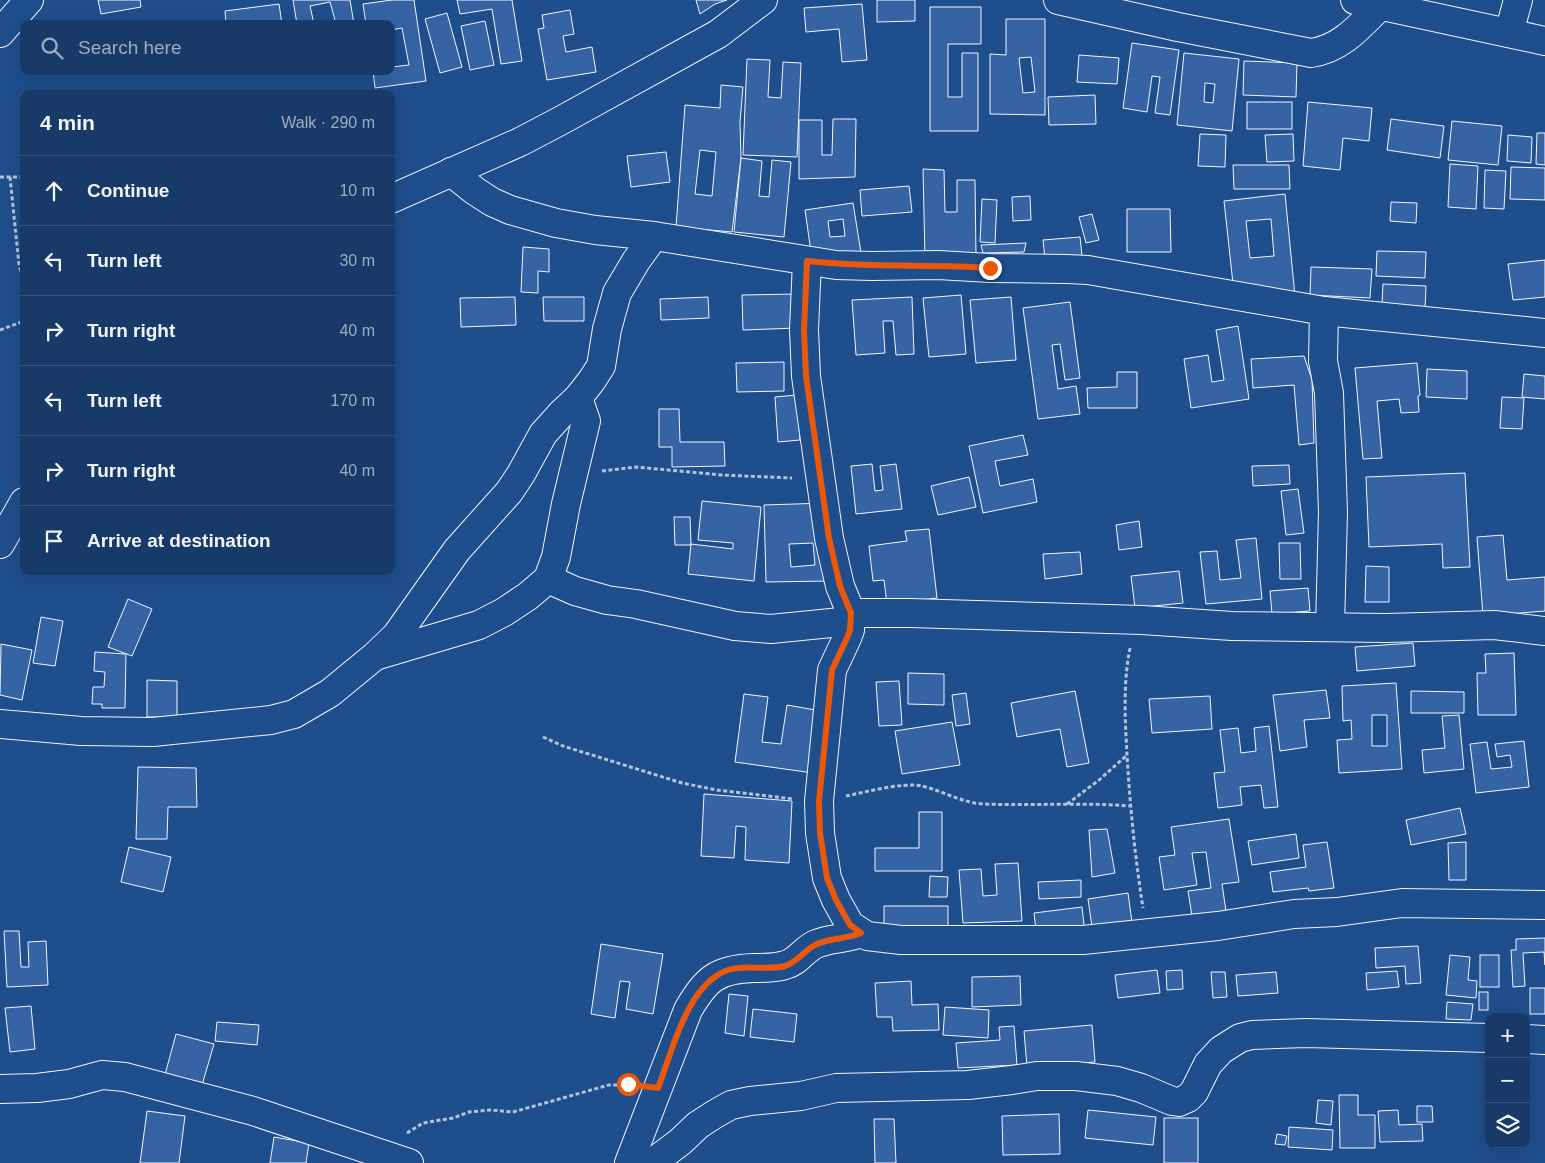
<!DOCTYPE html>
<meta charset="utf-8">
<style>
body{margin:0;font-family:Arial,sans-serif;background:#20416f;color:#f1f3f6}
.controls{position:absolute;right:15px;bottom:15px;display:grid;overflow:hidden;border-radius:10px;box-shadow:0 5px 20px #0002}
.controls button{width:45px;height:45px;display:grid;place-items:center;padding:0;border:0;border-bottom:1px solid #36547d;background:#173a69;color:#f1f3f6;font:25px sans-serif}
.stop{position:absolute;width:15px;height:15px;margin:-11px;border:4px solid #ea580c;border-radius:50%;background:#fff}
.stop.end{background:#ea580c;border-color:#fff;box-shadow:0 1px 5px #0008}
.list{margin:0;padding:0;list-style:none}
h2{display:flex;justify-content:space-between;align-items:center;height:65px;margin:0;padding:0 20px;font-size:21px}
h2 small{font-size:16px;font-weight:400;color:#9eadc0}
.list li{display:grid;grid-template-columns:32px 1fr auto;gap:15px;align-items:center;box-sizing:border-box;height:70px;padding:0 20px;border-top:1px solid #36547d}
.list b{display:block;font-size:19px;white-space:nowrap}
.list em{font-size:16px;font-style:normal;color:#9eadc0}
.icon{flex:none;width:28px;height:28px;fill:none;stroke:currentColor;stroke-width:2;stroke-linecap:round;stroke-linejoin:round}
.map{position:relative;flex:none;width:1545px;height:1163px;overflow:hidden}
.search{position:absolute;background:#173a69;box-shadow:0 5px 20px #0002;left:20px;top:20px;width:375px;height:55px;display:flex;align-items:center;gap:12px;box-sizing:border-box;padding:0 18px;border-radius:10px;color:#9eadc0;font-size:19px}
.panel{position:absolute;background:#173a69;box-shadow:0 5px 20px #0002;left:20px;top:90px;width:375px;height:485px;border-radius:10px}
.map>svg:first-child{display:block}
</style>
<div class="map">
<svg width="1545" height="1163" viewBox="0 0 1545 1163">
<rect width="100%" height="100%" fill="#1f4e8c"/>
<g fill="#3563a3" stroke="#f2f6ff" fill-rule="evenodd">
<polygon points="98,0 140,0 141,7 101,14"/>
<polygon points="293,0 350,0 354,24 336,24 330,2 310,6 314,24 297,24"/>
<polygon points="392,0 414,0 426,81 375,88 373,71 391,71 391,60 392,67 409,65 402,28 391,30 391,24 366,24 363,4"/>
<polygon points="457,0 512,0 522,61 501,64 492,9 460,14"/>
<polygon points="696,0 727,0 715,4 700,14"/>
<polygon points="877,0 915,0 915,21 877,22"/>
<polygon points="279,4 282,24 226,24 225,11"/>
<polygon points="862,4 867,60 842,62 839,29 806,32 804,8"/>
<polygon points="930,7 981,7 981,44 948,44 948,97 962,97 962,53 978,53 978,131 930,131"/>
<polygon points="570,10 574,34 563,36 566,52 592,47 596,72 547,80 538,29 544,28 542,15"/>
<polygon points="447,13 462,67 440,73 425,19"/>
<path d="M 1006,19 L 1045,19 L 1045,115 L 990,114 L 990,54 L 1006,55 ZM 1031,57 L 1035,92 L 1023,93 L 1019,58 Z"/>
<polygon points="485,21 494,65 470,70 461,26"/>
<polygon points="1132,43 1179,50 1170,115 1155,113 1160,77 1152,76 1147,112 1123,108"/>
<path d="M 1184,53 L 1239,59 L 1232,131 L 1177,125 ZM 1205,83 L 1215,84 L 1213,103 L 1204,102 Z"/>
<polygon points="1079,55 1119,58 1117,84 1077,82"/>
<polygon points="747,59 770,60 768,97 781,98 783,62 801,63 797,157 743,155"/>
<polygon points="1244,61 1297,63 1296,97 1243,95"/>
<path d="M 721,85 L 743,87 L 740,122 L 741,158 L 732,232 L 676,227 L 685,105 L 720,108 ZM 700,150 L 716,152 L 712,196 L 695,194 Z"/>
<polygon points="1095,95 1096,124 1049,125 1048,97"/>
<rect x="1247" y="102" width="45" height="27"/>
<polygon points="1308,102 1372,108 1369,141 1343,138 1340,170 1303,166"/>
<polygon points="833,119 856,119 855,177 799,179 799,120 822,120 822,155 832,155"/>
<polygon points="1391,119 1444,126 1440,158 1387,150"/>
<polygon points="1452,121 1502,126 1498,165 1448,160"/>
<polygon points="1537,133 1545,133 1545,165 1536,164"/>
<polygon points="1200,134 1226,135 1225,167 1198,166"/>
<polygon points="1293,134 1294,161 1267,162 1265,135"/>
<polygon points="1508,135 1532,137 1531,163 1507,161"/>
<polygon points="666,152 670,182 631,187 627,156"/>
<polygon points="741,158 762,161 759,196 769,197 772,160 791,162 784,237 734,232"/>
<polygon points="1450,164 1478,166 1476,209 1448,207"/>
<polygon points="1233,165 1289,165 1290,189 1234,189"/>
<polygon points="1511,167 1545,168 1545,200 1510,199"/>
<polygon points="923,169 944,170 945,212 957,212 957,180 975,180 976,257 925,258"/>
<polygon points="1485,170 1506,171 1504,209 1484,208"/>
<polygon points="909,186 912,212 862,216 860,190"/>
<path d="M 1285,194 L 1295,296 L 1235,302 L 1224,201 ZM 1271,219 L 1274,256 L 1250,258 L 1246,221 Z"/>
<polygon points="1030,196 1031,220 1013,221 1012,197"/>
<polygon points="982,199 997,200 995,243 980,242"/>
<polygon points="1391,202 1417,203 1416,223 1390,221"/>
<path d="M 853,203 L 862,259 L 813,266 L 805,210 ZM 843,219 L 845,236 L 830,237 L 828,221 Z"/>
<polygon points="1127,209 1170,209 1171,252 1127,252"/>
<polygon points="1092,214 1099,240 1086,243 1079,217"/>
<polygon points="1080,237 1082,256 1045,259 1043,240"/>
<polygon points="1026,243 1024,252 983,253 981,245"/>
<polygon points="523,247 549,249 549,272 538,271 538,293 521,292"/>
<polygon points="1377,251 1426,252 1425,278 1376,276"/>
<polygon points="1545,260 1545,297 1513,300 1508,264"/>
<polygon points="1311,267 1372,269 1370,298 1310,295"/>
<polygon points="1383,284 1426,286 1425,308 1382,305"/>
<polygon points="796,294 797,328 743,330 742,295"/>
<polygon points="961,295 966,354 929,357 923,298"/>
<polygon points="515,297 516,325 461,327 460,298"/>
<polygon points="543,297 584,297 584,321 544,321"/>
<polygon points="708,297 709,318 661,320 660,299"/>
<polygon points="912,297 914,354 896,355 893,321 883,321 885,353 856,355 852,300"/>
<polygon points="1011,297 1016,360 976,363 970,300"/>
<polygon points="1070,302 1080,378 1065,380 1060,344 1052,345 1058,389 1076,386 1080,414 1038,419 1023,308"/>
<polygon points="1238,326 1249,399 1191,408 1184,359 1208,355 1212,382 1224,380 1216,330"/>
<polygon points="1304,356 1312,380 1314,443 1299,445 1294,385 1253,388 1251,359"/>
<polygon points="784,362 784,391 737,392 736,363"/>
<polygon points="1417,363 1420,395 1418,396 1419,412 1401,413 1399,399 1377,401 1382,458 1363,459 1355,368"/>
<polygon points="1427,369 1467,371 1467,399 1426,397"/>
<polygon points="1117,372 1137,372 1137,408 1088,408 1087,388 1117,387"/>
<polygon points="1524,374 1545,376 1545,399 1522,397"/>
<polygon points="797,395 800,440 778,442 775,397"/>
<polygon points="1502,397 1524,398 1522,429 1500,428"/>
<polygon points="659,409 679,409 680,442 724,442 725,466 672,467 672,447 659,447"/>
<polygon points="1023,435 1028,455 995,461 1000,486 1033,479 1037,502 983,513 969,446"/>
<polygon points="872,464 875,491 883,490 880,466 896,464 902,509 856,514 851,466"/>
<polygon points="1289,465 1290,484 1253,486 1252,466"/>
<polygon points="1465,473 1470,567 1443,568 1442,544 1369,547 1366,477"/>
<polygon points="969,477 976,507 938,515 931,486"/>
<polygon points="1298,489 1304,533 1286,535 1281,491"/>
<polygon points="702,501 761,507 754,581 688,574 691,544 733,549 733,543 698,540"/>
<path d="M 826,503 L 829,581 L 766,582 L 764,505 ZM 813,543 L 815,565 L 791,567 L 789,544 Z"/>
<polygon points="674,517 690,517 691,545 675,545"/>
<polygon points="1139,521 1142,547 1119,550 1116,525"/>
<polygon points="929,529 937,598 887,604 884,580 873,581 869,546 907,541 905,531"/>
<polygon points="1503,535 1507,580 1545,577 1545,611 1483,616 1477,537"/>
<polygon points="1256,538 1262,599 1206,604 1200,552 1217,551 1220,580 1241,578 1236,540"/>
<polygon points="1279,543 1300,543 1301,579 1280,579"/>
<polygon points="1080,552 1082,574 1045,579 1043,554"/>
<polygon points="1366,566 1389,567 1389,602 1365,602"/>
<polygon points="1179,571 1183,603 1135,608 1131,576"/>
<polygon points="1308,588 1310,611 1272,614 1270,591"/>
<polygon points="128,599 152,609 132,656 108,647"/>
<polygon points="41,617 63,621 55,666 33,663"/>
<polygon points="1413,643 1415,666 1357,671 1355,647"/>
<polygon points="1,644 32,650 22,700 0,695"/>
<polygon points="95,652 126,654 125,708 102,708 102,704 92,704 93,687 104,687 105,672 94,671"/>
<polygon points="1514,653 1516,715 1478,715 1477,673 1486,673 1485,654"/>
<polygon points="908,673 944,674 944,705 908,704"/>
<polygon points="147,680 177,681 177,717 147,717"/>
<polygon points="899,681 902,725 879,726 876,682"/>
<path d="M 1396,683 L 1402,769 L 1339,773 L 1337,740 L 1352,739 L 1351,720 L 1343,721 L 1342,686 ZM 1372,715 L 1387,715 L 1387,746 L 1372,746 Z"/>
<polygon points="1326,690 1330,718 1304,720 1307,747 1280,751 1273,695"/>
<polygon points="1075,691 1089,763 1067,767 1060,729 1017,737 1011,703"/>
<polygon points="1411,691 1464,692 1464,713 1411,713"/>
<polygon points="966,693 970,724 956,726 952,695"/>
<polygon points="744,694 768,697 762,742 781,744 787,705 821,711 813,773 735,762"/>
<polygon points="1210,696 1212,729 1152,733 1149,699"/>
<polygon points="1459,715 1464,769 1424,773 1422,750 1445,748 1442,716"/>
<polygon points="952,722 960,765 902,774 895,731"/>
<polygon points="1269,726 1278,807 1264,808 1261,785 1240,787 1242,805 1218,808 1214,773 1225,772 1220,730 1238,728 1241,753 1256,751 1254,728"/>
<polygon points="1524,741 1529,787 1476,793 1470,744 1487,742 1491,769 1512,767 1510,755 1497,757 1495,744"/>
<polygon points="138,767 196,768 197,807 168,807 167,839 136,839"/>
<polygon points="704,794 792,801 789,863 745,860 746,827 736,826 734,858 701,856"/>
<polygon points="1460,808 1466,834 1411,845 1406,820"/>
<polygon points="919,812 942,812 942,871 875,871 875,848 919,848"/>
<polygon points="1229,819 1239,882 1222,884 1226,911 1192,916 1188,891 1211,888 1206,852 1192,853 1197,885 1164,890 1159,857 1175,855 1171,827"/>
<polygon points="1107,829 1115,873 1092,877 1089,830"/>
<polygon points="1296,834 1299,858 1252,865 1248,841"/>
<polygon points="1327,842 1334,888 1309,891 1308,888 1273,892 1270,872 1306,867 1303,845"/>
<polygon points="1466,842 1466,880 1449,880 1448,843"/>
<polygon points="129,847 171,857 163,892 121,882"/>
<polygon points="1018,863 1022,921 963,923 959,870 981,869 983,896 997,895 995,864"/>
<polygon points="930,876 948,877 947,897 929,897"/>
<polygon points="1081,880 1081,897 1039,899 1038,882"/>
<polygon points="1128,893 1132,922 1092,927 1088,899"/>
<polygon points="884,906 948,906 948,927 884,926"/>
<polygon points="1082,907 1085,934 1037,940 1034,913"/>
<polygon points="4,931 19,931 21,967 29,967 28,942 46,941 48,985 7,987"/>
<polygon points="1545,938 1545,965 1544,952 1523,953 1525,986 1513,987 1511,950 1516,950 1516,939"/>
<polygon points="601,944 663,954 653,1014 626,1009 630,982 620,981 615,1018 591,1014"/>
<polygon points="1418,946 1421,983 1406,984 1405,966 1376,968 1375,948"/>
<polygon points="1450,955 1470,957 1468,980 1477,981 1476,998 1446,995"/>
<rect x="1480" y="955" width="19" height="32"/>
<polygon points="1157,970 1160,993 1118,998 1115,975"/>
<polygon points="1182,970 1183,989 1167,990 1166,971"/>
<polygon points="1397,971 1399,987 1367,990 1366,973"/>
<polygon points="1211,972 1225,972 1227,997 1213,998"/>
<polygon points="1276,972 1278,993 1238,996 1236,975"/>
<polygon points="1020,976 1021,1005 972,1007 972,977"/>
<polygon points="911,981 912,1005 938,1004 939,1030 893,1031 892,1017 877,1017 875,983"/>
<rect x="1530" y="988" width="15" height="26"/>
<rect x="1479" y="992" width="9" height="18"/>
<polygon points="729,994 748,996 744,1036 725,1033"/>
<polygon points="1447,1002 1473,1004 1471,1020 1446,1019"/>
<polygon points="31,1006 35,1049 10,1052 5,1008"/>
<polygon points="945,1007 989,1010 988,1038 943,1035"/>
<polygon points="753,1009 797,1014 794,1042 750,1037"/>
<polygon points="217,1022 259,1025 257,1045 215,1041"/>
<polygon points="1092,1025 1095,1062 1027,1067 1024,1031"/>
<polygon points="1014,1026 1017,1065 958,1068 956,1043 1000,1040 999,1027"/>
<polygon points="176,1034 214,1044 200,1092 163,1082"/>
<polygon points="1339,1095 1358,1095 1358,1115 1375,1115 1375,1148 1340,1148"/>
<polygon points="1318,1100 1333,1101 1331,1125 1316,1123"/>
<polygon points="1417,1106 1432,1106 1433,1122 1417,1122"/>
<polygon points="1088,1110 1156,1117 1153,1145 1085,1138"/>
<polygon points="1398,1110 1399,1125 1422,1124 1423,1141 1380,1142 1378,1111"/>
<polygon points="147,1111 185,1116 179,1163 140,1163"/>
<polygon points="1059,1114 1060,1154 1003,1155 1002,1116"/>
<rect x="1164" y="1118" width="34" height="45"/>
<polygon points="874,1119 894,1119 896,1163 875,1163"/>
<polygon points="1289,1127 1333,1130 1332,1150 1288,1147"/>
<polygon points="1277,1134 1287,1136 1285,1145 1275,1144"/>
<polygon points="274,1137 309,1143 306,1163 270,1163"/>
</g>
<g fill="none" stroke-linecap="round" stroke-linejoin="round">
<defs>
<g id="minor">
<path d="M 1058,0 L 1178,27 L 1311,53 C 1341,49 1360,26 1380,6"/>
<polyline points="0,33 29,0"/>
<polyline points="1509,33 1518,0"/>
<polyline points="451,172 475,191 492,202 510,210 556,223 595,230 654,236 836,265 872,266 938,265 990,268 1067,269 1088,270 1324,311 1545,333"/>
<polyline points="391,199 520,142 560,121 718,34 763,0"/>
<polyline points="807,261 804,330 806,376 829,538 840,586 851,613 850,630 847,638 832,670 819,801 820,833 827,878 836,900 850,925 867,936 901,940 1083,940 1218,926 1294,914 1337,912 1402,903 1545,905"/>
<polyline points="1324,311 1323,361 1329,393 1333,512 1330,627"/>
<polyline points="0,544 24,502"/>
<polyline points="548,579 575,591 607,600 636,604 735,626 771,629 851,621"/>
<polyline points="851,613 910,613 1142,620 1232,626 1386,628 1494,625 1545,631"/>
<polyline points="378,655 479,625 504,612 528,596 548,579 556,557 566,504 586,421 578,398"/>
<polyline points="0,724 81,731 153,732 271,720 294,714 330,693 375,656 396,636 457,550 509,492 521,474 543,434 561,414 578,398 592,380 601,366 607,329 617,293 636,261 654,236"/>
<polyline points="1526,1039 1545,1040"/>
<polyline points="0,1089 37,1088 69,1084 102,1075 125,1077 253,1111 409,1163"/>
<path d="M 629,1163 L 688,1010 C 706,979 717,969 754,968 C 764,968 776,968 785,965 C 798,962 804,949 816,944 C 830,938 847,939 861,933"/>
<polyline points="652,1163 680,1142 698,1125 715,1114 731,1105 750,1101 801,1096 836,1088 968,1085 1012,1080 1037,1076 1076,1076 1117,1081 1141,1088 1172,1101 1179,1102 1188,1098 1194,1092 1208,1064 1221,1050 1240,1038 1252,1035 1306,1033 1489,1038"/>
</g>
<polyline id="major" points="1355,0 1545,41"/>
</defs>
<use href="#minor" stroke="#f2f6ff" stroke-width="30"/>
<use href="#major" stroke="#f2f6ff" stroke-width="30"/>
<g stroke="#b3c4dc" stroke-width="3" stroke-dasharray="4 2.5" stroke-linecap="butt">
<polyline points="0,177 24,177"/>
<polyline points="10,177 19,265 24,280"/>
<polyline points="0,330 24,321"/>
<polyline points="602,471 636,467 722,475 792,478"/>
<path d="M 1130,648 C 1123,683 1125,719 1127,755 C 1130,806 1135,857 1143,908"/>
<polyline points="543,737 563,746 682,783 717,790 793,799"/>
<path d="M 846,796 C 866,792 903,782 922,786 C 943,791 962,803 984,804 C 1033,806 1081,802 1129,806"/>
<polyline points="1067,804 1099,780 1126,756"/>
<polyline points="407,1133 423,1123 453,1118 469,1112 491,1110 513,1112 609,1085 630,1085"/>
</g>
<use href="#minor" stroke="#1f4e8c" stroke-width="28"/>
<use href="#major" stroke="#1f4e8c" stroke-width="28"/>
</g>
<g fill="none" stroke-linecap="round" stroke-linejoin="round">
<path stroke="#ea580c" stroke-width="6" d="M 628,1084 L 658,1088 C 672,1052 687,984 728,970 C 746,964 767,971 785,966 C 798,962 805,949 817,944 C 830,938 847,939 861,933 L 850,925 L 836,900 L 827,878 L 820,833 L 819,801 L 832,670 L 847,638 L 850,630 L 851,613 L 840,586 L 829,538 L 806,376 L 804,330 L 807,261 C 868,268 929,264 990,268"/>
</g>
</svg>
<div class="controls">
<button>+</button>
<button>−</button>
<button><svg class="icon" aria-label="layers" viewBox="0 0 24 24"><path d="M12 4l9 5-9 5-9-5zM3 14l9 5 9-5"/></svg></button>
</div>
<div class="stop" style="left:628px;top:1084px"></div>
<div class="stop end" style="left:990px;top:268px"></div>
<div class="search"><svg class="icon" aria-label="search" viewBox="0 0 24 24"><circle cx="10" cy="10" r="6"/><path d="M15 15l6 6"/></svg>Search here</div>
<section class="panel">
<h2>4 min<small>Walk · 290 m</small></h2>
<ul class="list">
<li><svg class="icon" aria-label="ahead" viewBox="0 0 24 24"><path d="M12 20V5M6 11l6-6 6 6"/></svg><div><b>Continue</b></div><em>10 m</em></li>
<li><svg class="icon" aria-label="left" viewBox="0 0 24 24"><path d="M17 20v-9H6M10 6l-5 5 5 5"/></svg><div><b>Turn left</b></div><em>30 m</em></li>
<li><svg class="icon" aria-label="right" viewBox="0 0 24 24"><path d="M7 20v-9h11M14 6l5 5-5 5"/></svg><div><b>Turn right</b></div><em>40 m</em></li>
<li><svg class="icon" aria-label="left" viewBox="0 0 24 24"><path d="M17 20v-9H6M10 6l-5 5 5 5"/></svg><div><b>Turn left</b></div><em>170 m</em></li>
<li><svg class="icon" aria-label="right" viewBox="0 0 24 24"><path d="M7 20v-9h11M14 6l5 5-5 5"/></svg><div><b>Turn right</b></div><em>40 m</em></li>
<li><svg class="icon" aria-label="arrive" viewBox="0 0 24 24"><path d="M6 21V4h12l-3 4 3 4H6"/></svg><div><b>Arrive at destination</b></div></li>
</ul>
</section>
</div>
